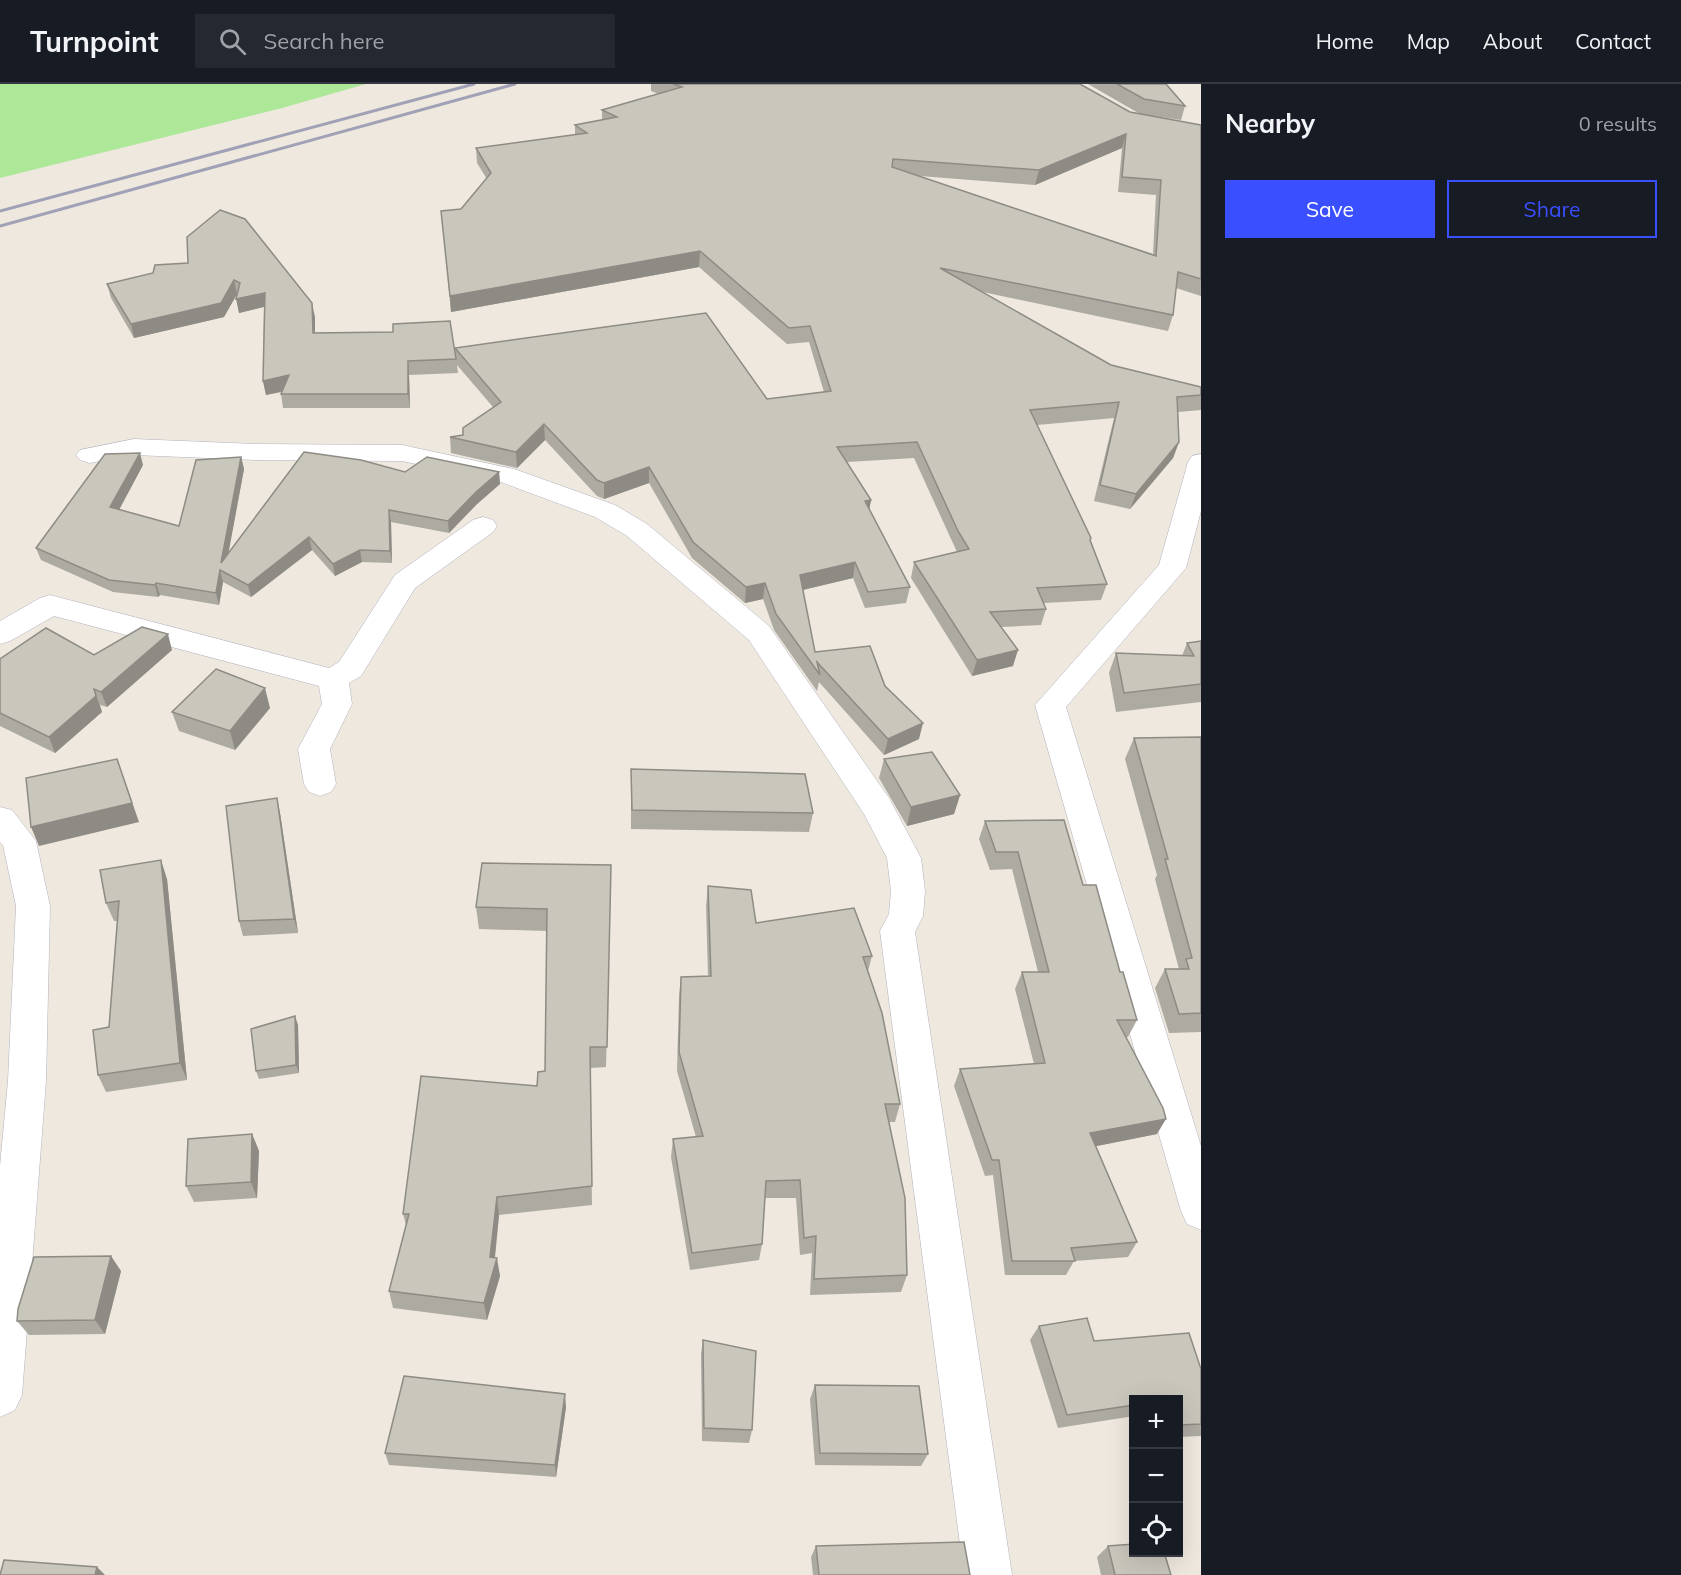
<!DOCTYPE html>
<meta charset="utf-8">
<style>
body{margin:0;font-family:Mulish,sans-serif;background:#242831;color:#f1f3f6}
.controls{position:absolute;right:18px;bottom:18px;display:grid;overflow:hidden;border-radius:0px;box-shadow:0 6px 24px #0002}
.controls button{width:54px;height:54px;display:grid;place-items:center;padding:0;border:0;border-bottom:2px solid #363941;background:#171b24;color:#f1f3f6;font:30px sans-serif}
.list{margin:0;padding:0;list-style:none}
h2{display:flex;justify-content:space-between;align-items:center;height:78px;margin:0;padding:0 24px;font-size:26px}
h2 small{font-size:20px;font-weight:400;color:#9ea1a6}
.actions{display:flex;gap:12px;padding:18px 24px}
.actions a{flex:1;padding:14px 0;border:2px solid #3a4fff;border-radius:0px;text-align:center;font-size:21px;color:#3a4fff}
.actions .main{background:#3a4fff;color:#fff}
.icon{flex:none;width:33px;height:33px;fill:none;stroke:currentColor;stroke-width:2;stroke-linecap:round;stroke-linejoin:round}
.map{position:relative;flex:none;width:1201px;height:1491px;overflow:hidden}
header{display:flex;align-items:center;gap:36px;box-sizing:border-box;height:84px;padding:0 30px;background:#171b24;border-bottom:2px solid #363941}
header strong{font-size:28px}
nav{display:flex;gap:33px;margin-inline-start:auto;font-size:21px}
.search{width:420px;height:54px;background:#242831;display:flex;align-items:center;gap:15px;box-sizing:border-box;padding:0 21px;border-radius:0px;color:#9ea1a6;font-size:22px}
main{display:flex}
aside{flex:1;background:#171b24}
.map>svg:first-child{display:block}
</style>
<header>
<strong>Turnpoint</strong>
<div class="search"><svg class="icon" aria-label="search" viewBox="0 0 24 24"><circle cx="10" cy="10" r="6"/><path d="M15 15l6 6"/></svg>Search here</div>
<nav><a>Home</a><a>Map</a><a>About</a><a>Contact</a></nav>
</header>
<main>
<div class="map">
<svg width="1201" height="1491" viewBox="0 0 1201 1491">
<rect width="100%" height="100%" fill="#eee8de"/>
<polygon fill="#ade798" points="0,0 366,0 282,24 0,94"/>
<g fill="none" stroke-linecap="round" stroke-linejoin="round">
<defs>
<g id="minor">
<polygon points="134,355 256,360 402,361 514,385 615,421 647,440 769,542 889,714 921,774 925,807 923,832 915,848 1012,1491 964,1491 880,847 889,830 891,807 887,774 864,730 749,556 627,452 595,433 498,397 402,377 256,376 134,371 89,379 80,376 76,371 80,366"/>
<polygon points="1201,370 1201,427 1186,484 1066,623 1201,1062 1201,1146 1187,1140 1181,1127 1035,621 1159,481 1188,378 1192,372"/>
<polygon points="483,433 493,436 497,442 493,448 415,504 361,592 349,599 352,620 330,665 336,700 331,708 320,712 309,708 304,700 298,665 322,620 319,602 54,532 10,557 0,560 0,537 40,514 50,511 329,584 339,578 395,491 473,436"/>
<polygon points="0,723 12,726 36,757 50,822 46,997 22,1311 15,1326 0,1333 0,1082 8,997 16,822 3,761 0,758"/>
</g>
</defs>
<use href="#minor" stroke="#b2b3c0" stroke-width="1"/>
<use href="#minor" fill="#fff" fill-rule="evenodd"/>
<g stroke="#a0a1b7" stroke-width="3">
<polyline points="0,127 474,0"/>
<polyline points="0,142 515,0"/>
</g>
</g>
<g fill="#adaaa2" fill-rule="evenodd">
<path d="M 651,0 L 1080,0 L 1130,28 L 1201,41 L 1201,212 L 1176,204 L 1173,231 L 1168,247 L 983,208 L 1111,281 L 1201,303 L 1201,326 L 1178,328 L 1179,358 L 1173,374 L 1130,425 L 1094,417 L 1114,334 L 1037,341 L 1090,457 L 1107,500 L 1101,516 L 1044,519 L 1046,525 L 1041,541 L 1001,543 L 1013,582 L 972,592 L 911,494 L 914,478 L 957,468 L 914,374 L 847,378 L 871,416 L 869,427 L 910,503 L 906,519 L 865,524 L 853,494 L 803,506 L 815,568 L 885,602 L 919,655 L 884,671 L 819,598 L 817,607 L 774,546 L 763,515 L 745,519 L 692,474 L 649,399 L 604,415 L 597,412 L 545,356 L 517,384 L 451,369 L 450,353 L 463,351 L 493,323 L 457,281 L 458,289 L 409,291 L 410,324 L 283,324 L 281,310 L 282,308 L 266,311 L 263,297 L 264,223 L 239,229 L 237,210 L 224,233 L 134,254 L 111,214 L 107,200 L 153,189 L 188,179 L 187,153 L 315,233 L 315,249 L 455,264 L 767,315 L 824,308 L 809,258 L 787,260 L 699,183 L 451,228 L 441,127 L 461,125 L 487,95 L 477,79 L 476,64 L 575,51 L 575,41 L 602,36 L 602,26 L 659,10 L 651,7 ZM 1122,64 L 1118,108 L 1156,111 L 1153,170 L 920,92 L 1035,101 Z"/>
<polygon points="1088,0 1166,0 1185,22 1181,36 1140,30"/>
<polygon points="241,373 244,385 228,469 405,388 499,388 500,400 477,420 449,449 391,438 392,479 362,478 335,492 312,466 251,513 223,498 219,521 160,511 158,513 113,508 41,476 36,464 143,381 119,426 179,442"/>
<polygon points="1201,557 1201,618 1116,628 1109,589 1116,569 1182,572 1187,559"/>
<polygon points="172,566 107,623 100,621 102,628 55,669 0,642 0,575 94,571"/>
<polygon points="270,624 235,666 179,647 172,628"/>
<polygon points="1201,653 1201,948 1169,949 1155,904 1165,885 1179,885 1155,795 1157,791 1125,675 1134,654"/>
<polygon points="884,675 960,711 954,730 907,742 879,694"/>
<polygon points="631,685 813,729 809,748 631,745"/>
<polygon points="280,729 298,849 243,852 239,837"/>
<polygon points="985,737 1083,801 1120,888 1137,936 1128,953 1126,953 1157,1050 1096,1062 1137,1158 1128,1173 1074,1177 1066,1191 1005,1191 993,1091 985,1092 954,1002 960,985 1034,980 1015,905 1022,888 1038,888 1012,785 990,786 979,755"/>
<polygon points="611,781 606,983 590,984 592,1121 499,1131 495,1174 500,1192 487,1236 393,1224 389,1207 406,1141 403,1130 537,1002 545,987 547,847 479,845 476,823"/>
<polygon points="167,795 187,996 106,1008 98,991 109,943 117,837 114,837 106,819"/>
<polygon points="708,802 756,839 872,872 868,887 900,1020 895,1038 889,1038 907,1191 901,1208 810,1211 812,1169 800,1171 796,1114 765,1114 762,1160 759,1176 690,1186 671,1073 673,1055 696,1053 677,987 679,912 681,893 708,892 706,822"/>
<polygon points="298,941 299,989 259,995 256,987"/>
<polygon points="252,1050 259,1067 257,1114 194,1118 186,1102"/>
<polygon points="121,1187 105,1250 29,1251 17,1237"/>
<polygon points="1039,1242 1201,1285 1201,1352 1179,1353 1179,1316 1134,1316 1134,1332 1058,1344 1030,1256"/>
<polygon points="703,1256 752,1346 749,1359 702,1357 701,1270"/>
<polygon points="815,1301 928,1370 921,1382 815,1381 810,1315"/>
<polygon points="566,1323 556,1393 389,1381 385,1369"/>
<polygon points="816,1462 970,1491 813,1491 811,1473"/>
<polygon points="1108,1462 1171,1491 1101,1491 1097,1473"/>
</g>
<g fill="#8d8b84">
<polygon points="1126,50 1122,64 1035,101 1039,86"/>
<polygon points="700,167 699,183 451,228 450,212"/>
<polygon points="234,196 237,210 224,233 134,254 131,240"/>
<polygon points="265,209 267,222 239,229 236,215"/>
<polygon points="312,219 315,233 315,263 313,249"/>
<polygon points="408,277 409,291 410,324 408,310"/>
<polygon points="289,291 292,305 266,311 263,297"/>
<polygon points="544,340 545,356 517,384 516,368"/>
<polygon points="1179,358 1173,374 1130,425 1136,410"/>
<polygon points="140,369 143,381 114,435 110,423"/>
<polygon points="241,373 244,385 225,488 221,479"/>
<polygon points="649,383 649,399 604,415 604,399"/>
<polygon points="499,388 500,400 477,420 449,449 448,437 476,408"/>
<polygon points="871,416 868,432 865,417"/>
<polygon points="389,426 391,438 392,479 390,467"/>
<polygon points="309,453 312,466 251,513 248,501"/>
<polygon points="360,466 362,478 335,492 333,480"/>
<polygon points="855,478 853,494 798,507 800,491"/>
<polygon points="220,486 223,498 219,521 216,509"/>
<polygon points="156,499 160,511 158,513 155,501"/>
<polygon points="765,499 763,515 745,519 746,503"/>
<polygon points="168,550 172,566 107,623 101,608"/>
<polygon points="1018,566 1013,582 972,592 977,576"/>
<polygon points="265,604 270,624 235,666 230,647"/>
<polygon points="94,605 102,628 55,669 49,653"/>
<polygon points="923,639 919,655 884,671 888,655"/>
<polygon points="117,675 139,738 39,762 31,743"/>
<polygon points="960,711 954,730 907,742 911,723"/>
<polygon points="277,714 280,729 298,849 294,835"/>
<polygon points="161,776 167,795 187,996 180,979"/>
<polygon points="295,932 298,941 299,989 296,981"/>
<polygon points="1166,1035 1157,1050 1082,1065 1090,1049"/>
<polygon points="252,1050 259,1067 257,1114 251,1098"/>
<polygon points="497,1113 499,1131 493,1190 497,1174 500,1192 487,1236 484,1219"/>
<polygon points="111,1172 121,1187 105,1250 95,1236"/>
<polygon points="565,1310 566,1323 556,1393 555,1381"/>
<polygon points="97,1483 105,1491 95,1491"/>
</g>
<g fill="#c9c6bc" stroke="#8d8b84" stroke-width="1.5" fill-rule="evenodd">
<path d="M 673,0 L 1080,0 L 1130,28 L 1201,41 L 1201,195 L 1178,188 L 1173,231 L 940,184 L 1111,281 L 1201,303 L 1201,311 L 1177,313 L 1179,358 L 1136,410 L 1100,401 L 1119,318 L 1030,326 L 1091,454 L 1090,456 L 1107,500 L 1037,504 L 1046,525 L 990,528 L 1018,566 L 977,576 L 914,478 L 969,465 L 958,447 L 917,358 L 837,363 L 871,416 L 865,417 L 910,503 L 868,508 L 855,478 L 800,491 L 815,568 L 870,562 L 885,602 L 923,639 L 888,655 L 817,578 L 820,591 L 776,530 L 765,499 L 746,503 L 693,458 L 649,383 L 604,399 L 597,396 L 544,340 L 516,368 L 450,353 L 463,351 L 463,344 L 501,318 L 455,264 L 706,229 L 767,315 L 831,307 L 810,242 L 789,244 L 700,167 L 450,212 L 441,127 L 461,125 L 491,89 L 476,64 L 587,49 L 575,41 L 617,33 L 602,26 L 682,3 ZM 1126,50 L 1122,93 L 1161,96 L 1156,172 L 892,83 L 893,75 L 1039,86 Z"/>
<polygon points="1117,0 1166,0 1185,22 1144,15"/>
<polygon points="220,126 245,135 312,219 313,249 393,248 393,240 450,237 456,275 408,277 408,310 281,310 289,291 263,297 265,209 236,215 240,199 234,196 221,219 131,240 107,200 153,189 155,181 188,179 187,153"/>
<polygon points="304,368 361,376 405,388 427,373 499,388 476,408 448,437 389,426 390,467 360,466 333,480 309,453 248,501 220,486 216,509 156,499 155,501 109,496 36,464 105,370 140,369 110,423 179,442 196,376 241,373 221,479"/>
<polygon points="142,543 168,550 101,608 94,605 96,612 49,653 0,629 0,575 46,544 94,571"/>
<polygon points="1201,557 1201,600 1124,609 1116,569 1194,572 1187,559"/>
<polygon points="216,585 265,604 230,647 172,628"/>
<polygon points="1201,653 1201,929 1179,930 1165,885 1189,885 1186,875 1192,874 1165,775 1168,775 1134,654"/>
<polygon points="932,668 960,711 911,723 884,675"/>
<polygon points="117,675 132,719 31,743 26,694"/>
<polygon points="631,685 805,690 813,729 632,726"/>
<polygon points="277,714 294,835 239,837 226,722"/>
<polygon points="1064,736 1083,801 1096,801 1120,888 1123,888 1137,936 1117,936 1163,1024 1166,1035 1090,1049 1137,1158 1071,1164 1075,1177 1012,1177 999,1076 992,1076 960,985 1045,979 1022,888 1049,888 1018,768 996,768 985,737"/>
<polygon points="161,776 180,979 98,991 93,946 109,943 119,817 106,819 100,786"/>
<polygon points="482,779 611,781 607,963 590,963 592,1102 497,1113 490,1173 497,1174 484,1219 389,1207 409,1130 403,1130 421,992 537,1002 538,988 545,987 547,825 476,823"/>
<polygon points="708,802 751,806 756,839 854,824 872,872 863,873 882,929 900,1020 885,1020 905,1114 907,1191 814,1195 816,1152 804,1154 800,1096 766,1097 762,1160 692,1169 673,1055 703,1052 679,968 681,893 711,892"/>
<polygon points="295,932 296,981 256,987 251,945"/>
<polygon points="252,1050 251,1098 186,1102 188,1055"/>
<polygon points="111,1172 95,1236 17,1237 18,1225 34,1173"/>
<polygon points="1087,1234 1094,1257 1189,1249 1201,1285 1201,1340 1179,1341 1179,1316 1134,1316 1134,1321 1067,1331 1039,1242"/>
<polygon points="703,1256 756,1267 752,1346 704,1344"/>
<polygon points="404,1292 565,1310 555,1381 385,1369"/>
<polygon points="815,1301 919,1302 928,1370 820,1369"/>
<polygon points="964,1458 970,1491 819,1491 816,1462"/>
<polygon points="1134,1460 1134,1468 1164,1468 1171,1491 1115,1491 1108,1462"/>
<polygon points="4,1476 97,1483 95,1491 0,1491"/>
</g>
</svg>
<div class="controls">
<button>+</button>
<button>−</button>
<button><svg class="icon" aria-label="locate" viewBox="0 0 24 24"><circle cx="12" cy="12" r="6"/><path d="M12 2v4M12 18v4M2 12h4M18 12h4"/></svg></button>
</div>
</div>
<aside>
<h2>Nearby<small>0 results</small></h2>
<ul class="list">
</ul>
<div class="actions"><a class="main">Save</a><a>Share</a></div>
</aside>
</main>
